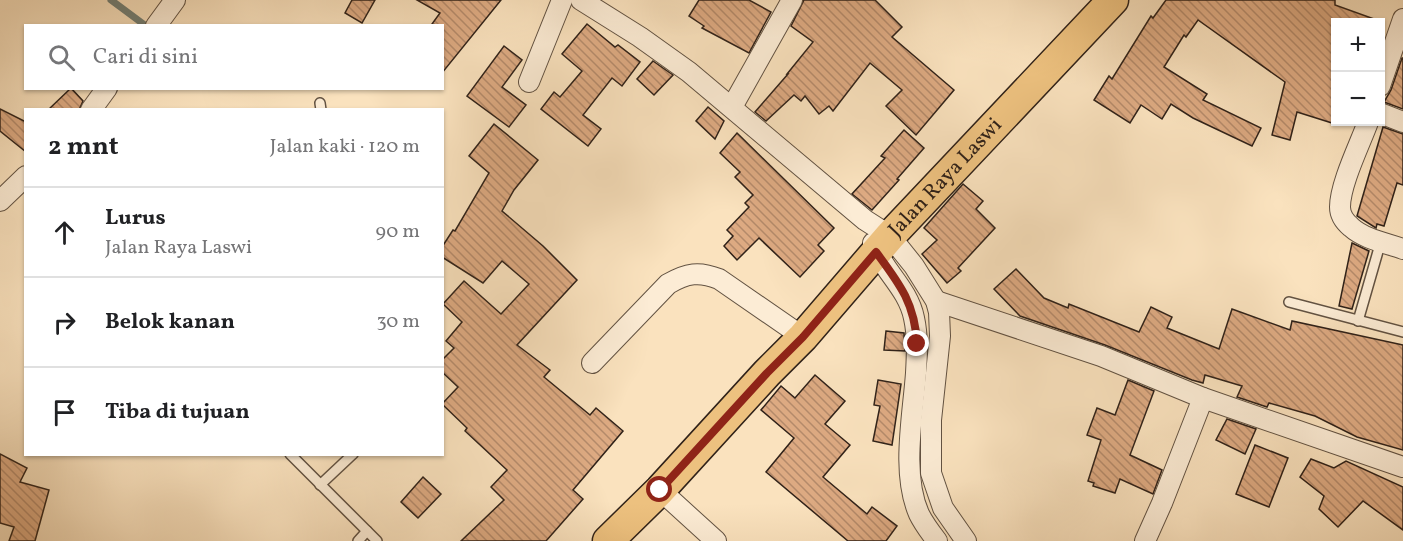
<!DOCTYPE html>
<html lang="id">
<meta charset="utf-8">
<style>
body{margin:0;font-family:Vollkorn,serif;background:#f6f6f6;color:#202124}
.controls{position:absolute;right:18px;top:18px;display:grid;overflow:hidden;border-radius:0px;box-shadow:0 2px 4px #0004}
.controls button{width:54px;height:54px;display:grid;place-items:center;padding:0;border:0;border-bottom:2px solid #e0e0e0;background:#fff;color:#202124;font:30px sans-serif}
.stop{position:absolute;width:18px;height:18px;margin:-14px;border:4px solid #8f2418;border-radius:50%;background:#fff}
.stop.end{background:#8f2418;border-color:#fff;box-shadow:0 2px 6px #0008}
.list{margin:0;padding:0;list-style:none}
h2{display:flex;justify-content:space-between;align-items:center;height:78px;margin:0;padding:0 24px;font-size:26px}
h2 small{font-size:20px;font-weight:400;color:#757577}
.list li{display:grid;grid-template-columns:39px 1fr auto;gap:18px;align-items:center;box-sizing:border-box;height:90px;padding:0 24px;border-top:2px solid #e0e0e0}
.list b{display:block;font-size:22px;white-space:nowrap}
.list p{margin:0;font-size:20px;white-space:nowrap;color:#757577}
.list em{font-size:20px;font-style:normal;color:#757577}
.icon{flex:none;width:33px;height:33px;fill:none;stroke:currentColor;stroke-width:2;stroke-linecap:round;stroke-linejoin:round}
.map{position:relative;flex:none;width:1403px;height:541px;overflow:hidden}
.search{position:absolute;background:#fff;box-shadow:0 2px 4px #0004;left:24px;top:24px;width:420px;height:66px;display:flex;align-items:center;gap:15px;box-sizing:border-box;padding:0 21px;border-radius:0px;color:#757577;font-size:22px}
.panel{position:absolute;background:#fff;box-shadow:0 2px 4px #0004;left:24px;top:108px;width:420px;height:348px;border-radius:0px}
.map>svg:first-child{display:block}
</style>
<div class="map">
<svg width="1403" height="541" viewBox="0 0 1403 541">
<defs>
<pattern id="building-back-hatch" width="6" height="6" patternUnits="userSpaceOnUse" patternTransform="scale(1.5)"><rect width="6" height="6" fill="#ddaa82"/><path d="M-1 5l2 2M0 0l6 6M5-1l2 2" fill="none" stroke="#b48a6a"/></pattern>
</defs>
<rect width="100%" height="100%" fill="#fae2be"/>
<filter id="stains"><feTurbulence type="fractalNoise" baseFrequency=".00333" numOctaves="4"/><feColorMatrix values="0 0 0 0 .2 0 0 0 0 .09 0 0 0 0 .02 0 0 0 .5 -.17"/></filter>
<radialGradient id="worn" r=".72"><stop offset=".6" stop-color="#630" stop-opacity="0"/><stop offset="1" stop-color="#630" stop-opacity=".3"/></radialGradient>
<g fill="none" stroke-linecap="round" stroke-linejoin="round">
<polyline stroke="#727f76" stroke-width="7" points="111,0 146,26"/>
</g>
<g fill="url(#building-back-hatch)" stroke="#302219" stroke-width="1.5">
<polygon points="352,0 375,0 362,23 345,13"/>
<polygon points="417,0 501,0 442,73 442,26 432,24 440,13"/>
<polygon points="699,0 749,0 771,12 749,53 702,28 704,26 689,16"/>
<polygon points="804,0 875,0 902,27 892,37 954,90 916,135 886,106 902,90 870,63 833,111 829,106 819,114 805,96 801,101 794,95 766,121 755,112 788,74 787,74 813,42 791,26"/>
<polygon points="1166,0 1335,0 1335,5 1377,20 1377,22 1335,22 1335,111 1332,123 1297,112 1290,140 1272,135 1285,82 1198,20 1186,37 1184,35 1164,67 1207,94 1203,100 1261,128 1252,146 1193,118 1171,104 1162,119 1141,105 1130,123 1094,100 1109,76 1112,79 1151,16 1153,18"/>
<polygon points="587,24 615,47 618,45 640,62 622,86 612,78 583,115 601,129 588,146 541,109 554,92 560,97 582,71 562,54"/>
<polygon points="504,46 522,60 502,87 526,105 509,127 467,96"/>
<polygon points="1402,58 1403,58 1403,109 1384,102 1391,90"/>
<polygon points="653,61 673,75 654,95 637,79"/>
<polygon points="71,88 83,101 79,110 48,110"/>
<polygon points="708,107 724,121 715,139 696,121"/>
<polygon points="0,109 26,122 26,152 0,131"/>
<polygon points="494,124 538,160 514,190 502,211 543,246 577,280 517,345 550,370 544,377 590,415 596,408 623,431 573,490 583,499 546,541 461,541 504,500 491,487 507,470 465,431 467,428 442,404 458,387 442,372 442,360 454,348 446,341 462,322 443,304 464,281 501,314 529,284 502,261 483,283 442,257 442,247 453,230 455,231 489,173 469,156"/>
<polygon points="1383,127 1403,134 1403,185 1397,183 1384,226 1377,224 1376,228 1357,216"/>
<polygon points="904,130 924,148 897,179 899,180 872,210 852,194 885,158 881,156"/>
<polygon points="737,133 834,228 818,245 824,251 800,277 759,238 737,260 724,246 733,236 727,230 749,207 745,203 753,195 735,177 740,172 720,153"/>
<polygon points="963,184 983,201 976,209 995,228 958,268 961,271 947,283 922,254 937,240 924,228"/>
<polygon points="1352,243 1369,251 1352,309 1339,306"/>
<polygon points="1016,269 1044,298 1068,308 1069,304 1139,332 1151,307 1172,317 1167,328 1219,349 1232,309 1290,330 1292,321 1403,345 1403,450 1357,437 1315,416 1269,403 1267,407 1237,397 1242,386 1205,375 1203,383 1192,380 1105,345 1020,316 994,289"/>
<polygon points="886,331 904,333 905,351 884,350"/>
<polygon points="815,375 845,401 825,424 850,445 823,477 867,514 872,507 897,526 886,541 848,541 766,472 794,438 761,410 781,386 795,398"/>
<polygon points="878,380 901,384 892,445 873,441 880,406 874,405"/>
<polygon points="1128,380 1154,391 1130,455 1162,470 1153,494 1120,479 1115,493 1093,486 1094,483 1088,481 1101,440 1087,435 1097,408 1115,415"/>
<polygon points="1227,419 1256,429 1245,454 1216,440"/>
<polygon points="1255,445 1288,458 1269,507 1236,494"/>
<polygon points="0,454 27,468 20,482 49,490 35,541 9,541 14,527 0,523"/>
<polygon points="1311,459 1334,468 1346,461 1403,487 1403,530 1363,501 1338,527 1319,509 1324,496 1300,477"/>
<polygon points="423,477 441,494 418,518 401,502"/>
</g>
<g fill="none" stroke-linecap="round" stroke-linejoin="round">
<defs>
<g id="service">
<polyline points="320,103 321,110"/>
<polyline points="1289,302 1403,332"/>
<polyline points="1358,321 1381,241"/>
<polyline points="290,454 377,541"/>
<polyline points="320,485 353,454"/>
<polyline points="358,541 367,531"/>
</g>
<g id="minor">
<polyline points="581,0 640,37 689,72 865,220 890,236 914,266 936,301 939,312 940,336 931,420 931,473 943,508 966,541"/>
<polyline points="156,26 175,0"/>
<polyline points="529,82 562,0"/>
<polyline points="1380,86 1403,19"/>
<polyline points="732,107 792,0"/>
<polyline points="91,110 107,88"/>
<polyline points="1380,113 1403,122"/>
<path d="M 1368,122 C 1360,144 1340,184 1340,207 C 1340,215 1345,222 1351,227 C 1364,239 1386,243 1403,249"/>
<polyline points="0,201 26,176"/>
<path d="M 873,243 C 882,270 908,288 914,318 C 918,336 917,355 916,373 C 913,416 901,473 919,514 C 924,524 930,532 937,541"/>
<polyline points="936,301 1101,356 1203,398 1403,467"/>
<path d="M 592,363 L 668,284 C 687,273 699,271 719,279 L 803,337"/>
<polyline points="660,490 716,541"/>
<polyline points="1145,541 1162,503 1203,398"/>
</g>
<g id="primary">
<path id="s1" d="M 608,541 L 660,490 L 767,373 L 803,337 L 890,236 L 1113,0"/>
</g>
</defs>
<use href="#service" stroke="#625242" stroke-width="12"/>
<use href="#minor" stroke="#625242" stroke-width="22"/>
<use href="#primary" stroke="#302219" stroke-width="33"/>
<use href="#service" stroke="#fcecd5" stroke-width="9"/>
<use href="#minor" stroke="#fcecd5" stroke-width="20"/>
<use href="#primary" stroke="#edc17f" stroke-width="30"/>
</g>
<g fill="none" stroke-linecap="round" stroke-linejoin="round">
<path stroke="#8f2418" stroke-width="8" d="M 660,490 L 767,373 L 803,337 L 876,252 C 899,283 915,303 917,344"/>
</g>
<g text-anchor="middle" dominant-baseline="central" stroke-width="4.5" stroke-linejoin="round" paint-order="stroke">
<g font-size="21" fill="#302219" stroke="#fcecd5">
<text stroke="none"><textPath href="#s1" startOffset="496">Jalan Raya Laswi</textPath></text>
</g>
</g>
<rect width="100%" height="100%" filter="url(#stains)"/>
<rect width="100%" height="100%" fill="url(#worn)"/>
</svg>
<div class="controls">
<button>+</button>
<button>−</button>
</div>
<div class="stop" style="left:660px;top:490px"></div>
<div class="stop end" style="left:917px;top:344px"></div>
<div class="search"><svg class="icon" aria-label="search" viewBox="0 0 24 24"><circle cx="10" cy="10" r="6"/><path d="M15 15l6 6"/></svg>Cari di sini</div>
<section class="panel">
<h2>2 mnt<small>Jalan kaki · 120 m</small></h2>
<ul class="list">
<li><svg class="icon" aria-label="ahead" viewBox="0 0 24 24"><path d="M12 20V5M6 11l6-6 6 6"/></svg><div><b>Lurus</b><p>Jalan Raya Laswi</p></div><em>90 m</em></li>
<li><svg class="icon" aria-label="right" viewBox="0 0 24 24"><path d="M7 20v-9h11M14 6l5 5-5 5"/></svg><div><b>Belok kanan</b></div><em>30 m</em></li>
<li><svg class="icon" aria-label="arrive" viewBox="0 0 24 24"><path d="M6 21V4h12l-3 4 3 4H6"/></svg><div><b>Tiba di tujuan</b></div></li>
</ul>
</section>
</div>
